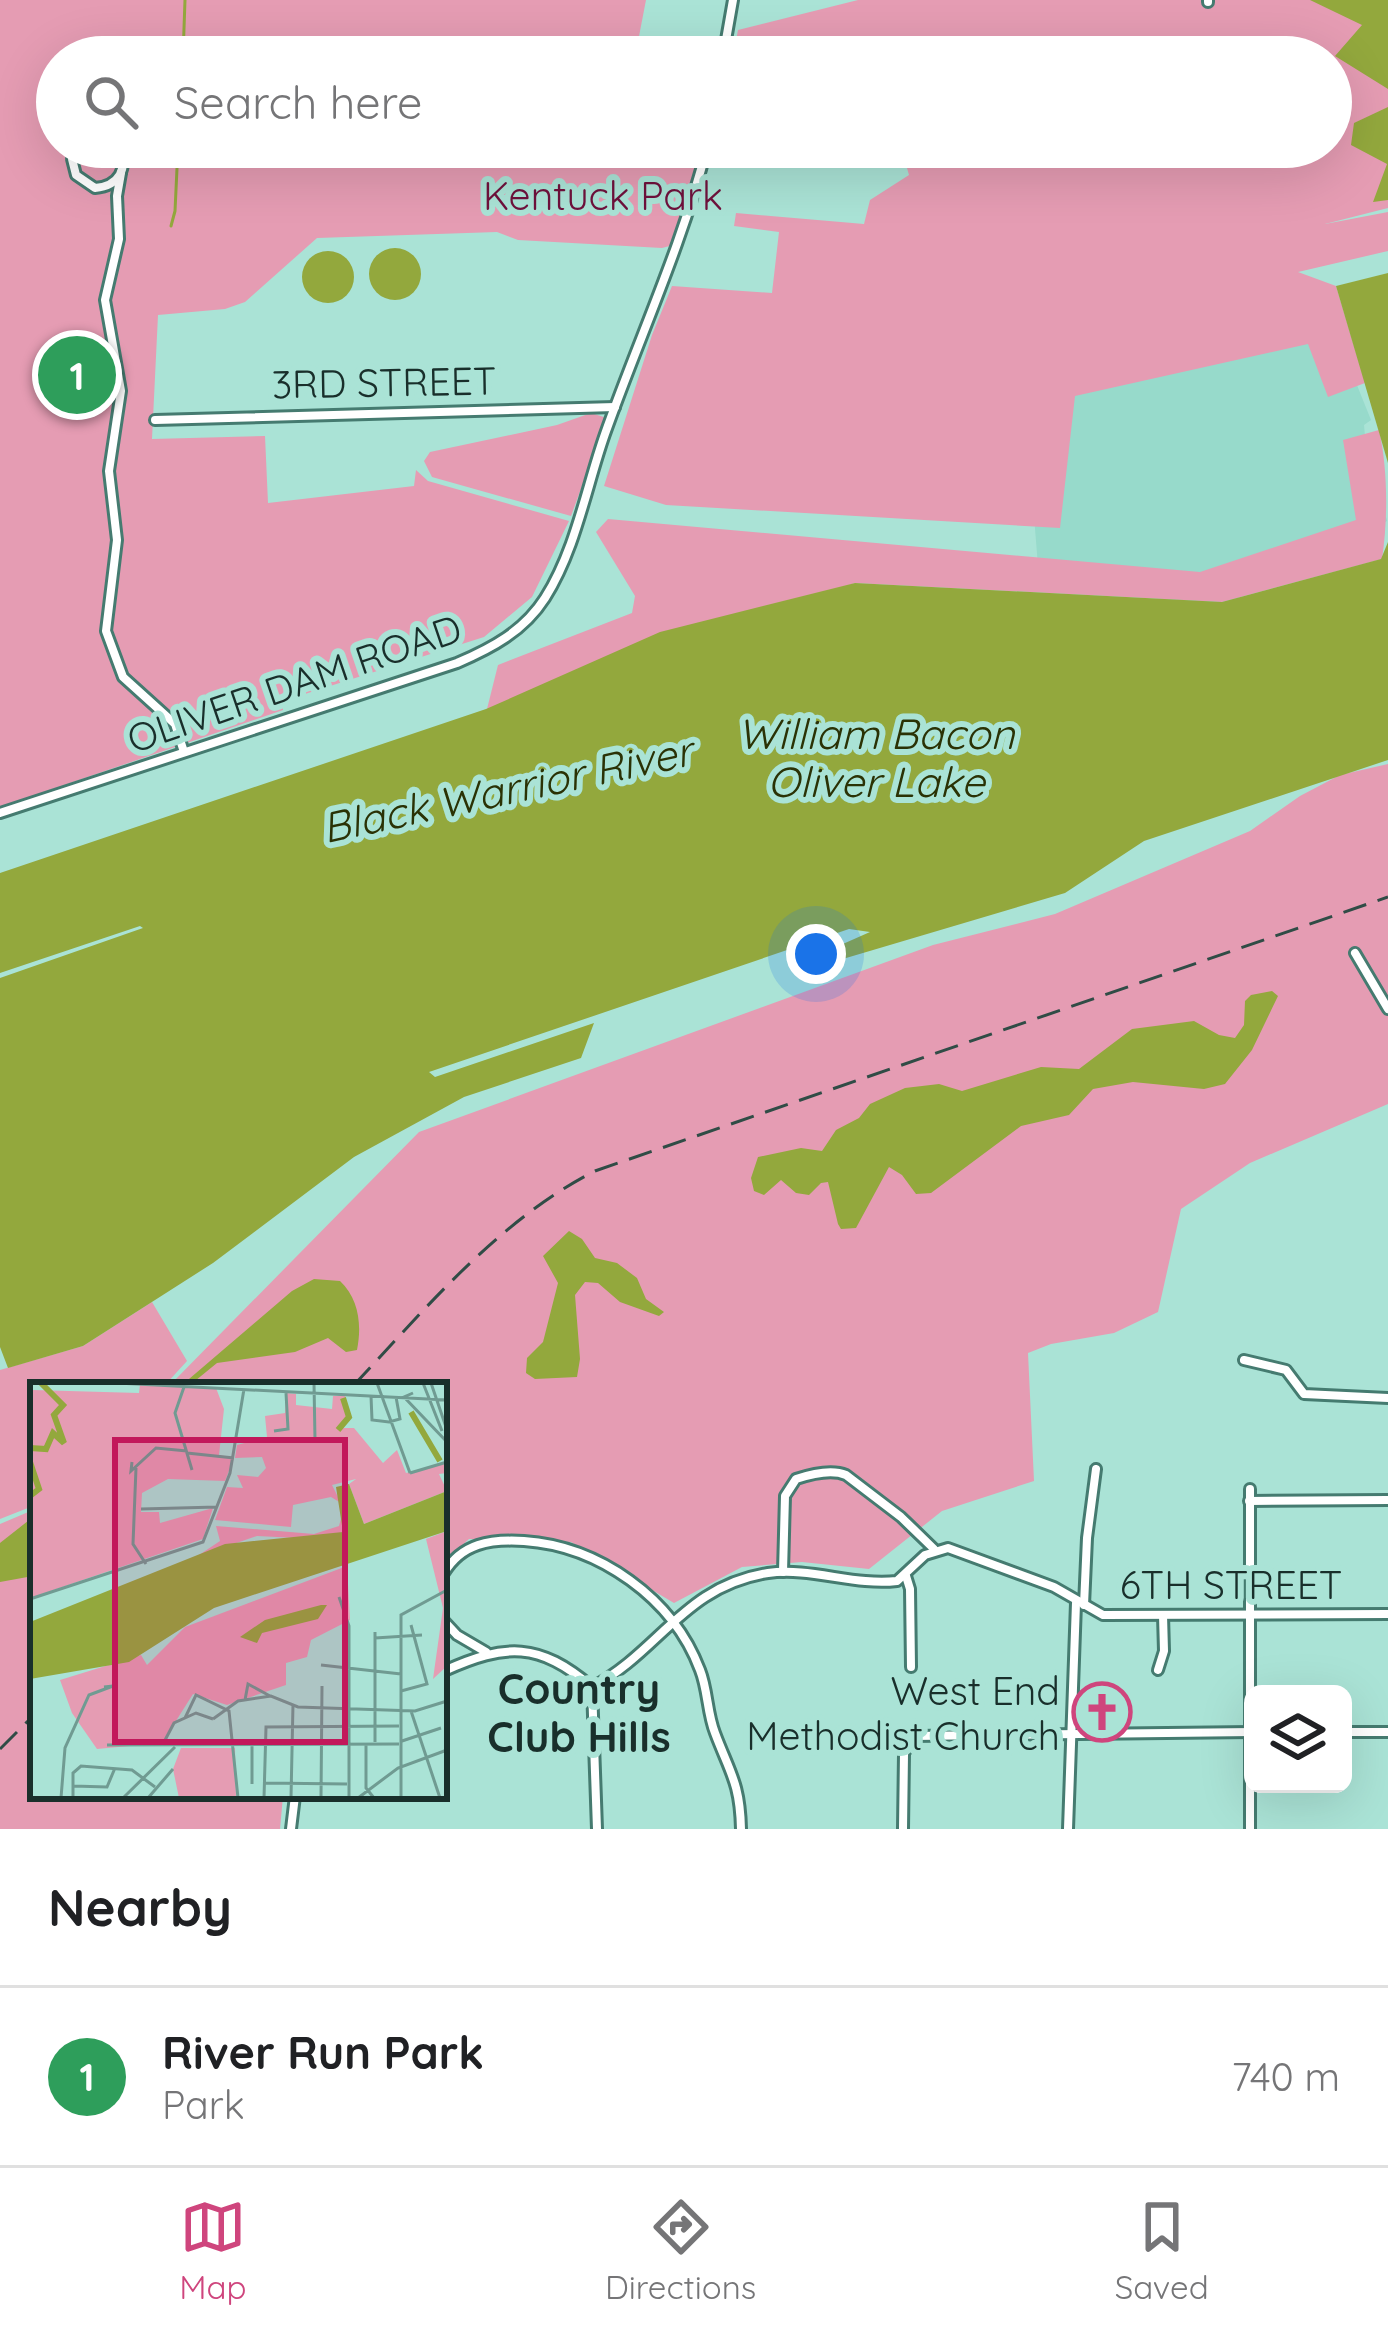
<!DOCTYPE html>
<style>
body{margin:0;font-family:Quicksand,sans-serif;background:#f2f2f2;color:#202124}
.controls{position:absolute;right:36px;bottom:36px;display:grid;overflow:hidden;border-radius:18px;box-shadow:0 12px 48px #0002}
.controls button{width:108px;height:108px;display:grid;place-items:center;padding:0;border:0;border-bottom:3px solid #e0e0e0;background:#fff;color:#202124;font:60px sans-serif}
.you{position:absolute;left:816px;top:954px;width:42px;height:42px;margin:-30px;border:9px solid #fff;border-radius:50%;background:#1a73e8;box-shadow:0 0 0 18px #1a73e833}
.badge{display:grid;place-items:center;width:78px;height:78px;border-radius:50%;background:#cf457d;color:#fff;font-size:39px;font-weight:700}
.pin{position:absolute;translate:-50% -50%;border:6px solid #fff;box-shadow:0 3px 12px #0006}
.list{margin:0;padding:0;list-style:none}
h2{display:flex;justify-content:space-between;align-items:center;height:156px;margin:0;padding:0 48px;font-size:51px}
h2 small{font-size:39px;font-weight:400;color:#757577}
.list li{display:grid;grid-template-columns:78px 1fr auto;gap:36px;align-items:center;box-sizing:border-box;height:180px;padding:0 48px;border-top:3px solid #e0e0e0}
.list b{display:block;font-size:45px;white-space:nowrap}
.list p{margin:0;font-size:39px;white-space:nowrap;color:#757577}
.list em{font-size:39px;font-style:normal;color:#757577}
.icon{flex:none;width:66px;height:66px;fill:none;stroke:currentColor;stroke-width:2;stroke-linecap:round;stroke-linejoin:round}
.map{position:relative;flex:none;width:1388px;height:1829px;overflow:hidden}
.search{position:absolute;background:#fff;box-shadow:0 12px 48px #0002;left:36px;right:36px;top:36px;height:132px;display:flex;align-items:center;gap:30px;box-sizing:border-box;padding:0 42px;border-radius:66px;color:#757577;font-size:45px}
.sheet{height:336px;background:#fff}
nav{display:flex;justify-content:space-around;align-items:center;box-sizing:border-box;height:168px;border-top:3px solid #e0e0e0;background:#fff;font-size:33px;color:#757577}
nav a{display:grid;justify-items:center;gap:6px}
nav .on{color:#cf457d}
.map>svg:first-child{display:block}
</style>
<div class="map">
<svg width="1388" height="1829" viewBox="0 0 1388 1829">
<rect width="100%" height="100%" fill="#aae3d6"/>
<polygon fill="#97dacb" points="1326,308 1371,420 1364,425 1365,436 1387,521 1218,608 1039,579 1023,377"/>
<g fill="#e59cb3">
<polygon points="0,0 646,0 635,57 57,57 57,147 707,147 677,244 662,248 518,240 497,232 317,238 245,302 225,309 158,315 152,439 265,436 268,503 414,486 416,470 428,481 569,521 532,597 484,637 283,701 283,710 0,807"/>
<polygon points="858,0 1388,0 1388,208 1325,224 1388,212 1388,251 1298,272 1336,286 1365,383 1328,397 1308,344 1075,396 1060,528 666,505 604,486 652,335 672,286 772,293 779,232 734,226 736,213 864,224 870,200 909,175 901,147 1331,147 1331,57 733,57 738,30"/>
<polygon points="591,413 607,418 571,516 432,477 424,461 430,452 557,425"/>
<path d="M 1379,430 C 1388,469 1388,520 1382,559 L 1222,602 L 855,583 L 487,709 L 498,665 L 632,613 L 635,596 L 596,532 L 608,519 L 1200,572 L 1356,520 L 1343,440 Z"/>
<polygon points="1388,764 1388,1104 1250,1163 1181,1209 1158,1312 1114,1333 1051,1344 1028,1353 1034,1481 942,1511 869,1569 802,1562 742,1567 674,1603 571,1542 469,1539 444,1562 444,1385 170,1385 419,1132 933,945 1055,914 1250,831 1300,796 1340,775"/>
<polygon points="152,1302 187,1361 165,1385 33,1385 33,1506 0,1519 0,1370 83,1346"/>
<polygon points="33,1510 33,1796 283,1796 280,1829 0,1829 0,1524"/>
</g>
<g fill="#93a83d">
<polygon points="1310,0 1388,0 1388,89 1335,56 1362,25"/>
<polygon points="1388,107 1388,200 1373,202 1387,164 1351,145 1354,123"/>
<circle cx="395" cy="274" r="26"/>
<circle cx="328" cy="277" r="26"/>
<polygon points="1388,273 1388,463 1336,286"/>
<polygon points="1388,542 1388,760 1144,841 1065,893 836,961 827,951 870,932 849,929 429,1072 435,1077 594,1023 581,1058 464,1097 354,1157 213,1263 83,1346 8,1368 0,1347 0,978 143,928 140,926 0,973 0,873 486,709 660,632 855,583 1222,602 1381,559"/>
<polygon points="1272,991 1278,996 1252,1050 1225,1084 1204,1089 1133,1082 1093,1089 1069,1115 1021,1126 931,1193 916,1194 902,1175 889,1167 856,1228 841,1229 838,1224 828,1182 821,1183 809,1195 796,1193 781,1180 764,1195 754,1191 751,1178 758,1157 801,1148 822,1151 836,1130 859,1118 870,1104 905,1088 939,1084 962,1091 1041,1067 1079,1069 1132,1029 1194,1021 1219,1035 1235,1038 1244,1025 1245,1001 1251,995"/>
<polygon points="569,1231 582,1239 595,1258 617,1263 637,1278 646,1299 664,1312 659,1316 620,1302 598,1283 585,1282 575,1295 580,1359 577,1377 535,1379 526,1373 527,1358 543,1342 558,1283 543,1256"/>
<path d="M 314,1279 L 340,1281 C 359,1299 362,1325 357,1350 L 346,1352 L 328,1338 L 295,1352 L 217,1363 L 190,1385 L 182,1385 L 292,1291 Z"/>
<polygon points="33,1517 33,1576 0,1582 0,1543"/>
</g>
<g fill="none" stroke-linecap="round" stroke-linejoin="round">
<g stroke="#93a83d" stroke-width="3">
<polyline points="183,57 185,0"/>
<polyline points="171,226 175,211 178,147"/>
</g>
<defs>
<g id="street">
<polyline points="1208,0 1208,2"/>
<polyline points="223,57 262,50 301,57"/>
<polyline points="723,57 733,0"/>
<path d="M 77,147 L 72,159 L 76,175 L 95,188 C 119,186 129,168 119,147"/>
<polyline points="121,173 117,196 119,239 105,300 121,391 109,471 117,540 106,631 123,677 175,724 184,752"/>
<polyline points="155,420 615,407"/>
<path d="M 0,813 L 457,663 C 492,648 524,631 545,598 C 576,549 586,488 605,434 C 639,338 682,246 707,147"/>
<polyline points="1355,953 1388,1009"/>
<polyline points="1244,1360 1286,1370 1304,1394 1388,1398"/>
<polyline points="1250,1489 1250,1829"/>
<polyline points="1249,1501 1388,1500"/>
<path d="M 783,1572 L 785,1496 L 796,1479 C 811,1474 832,1469 846,1475 L 901,1517 L 934,1549"/>
<path d="M 444,1573 C 462,1543 490,1539 524,1541 C 599,1546 673,1598 700,1670 C 708,1690 707,1713 715,1733 C 730,1773 740,1783 741,1829"/>
<polyline points="906,1576 910,1589 911,1667"/>
<polyline points="1084,1605 1087,1538 1096,1469"/>
<polyline points="444,1621 457,1635 486,1652"/>
<polyline points="1158,1670 1164,1651 1163,1615"/>
<path d="M 444,1671 C 506,1643 539,1642 592,1687 L 597,1829"/>
<path d="M 592,1687 C 659,1652 684,1586 768,1573 C 811,1567 854,1586 897,1581 L 925,1555 L 948,1548 L 1054,1587 L 1103,1615 L 1388,1614"/>
<polyline points="1343,1732 1388,1732"/>
<polyline points="291,1829 295,1796"/>
<polyline points="903,1829 904,1754 912,1736 1253,1732"/>
<polyline points="1068,1829 1076,1603"/>
</g>
</defs>
<use href="#street" stroke="#457b70" stroke-width="14"/>
<use href="#street" stroke="#fff" stroke-width="8"/>
<g stroke="#304c46" stroke-width="3" stroke-dasharray="24 12" stroke-linecap="butt">
<path d="M 354,1385 C 427,1307 499,1220 595,1171 L 1388,897"/>
<polyline points="0,1749 33,1716"/>
</g>
</g>
<defs>
<symbol id="church-ring" viewBox="-11 -11 22 22"><circle r="9.5" fill="#aae3d6" stroke="#cf457d" stroke-width="1.5"/><path d="M-1.2-6h2.4v3.5h3.3v2.4h-3.3V6h-2.4V-.1h-3.3v-2.4h3.3Z" fill="#cf457d"/></symbol>
</defs>
<g fill-rule="evenodd">
<use href="#church-ring" x="1069" y="1679" width="66" height="66"/>
</g>
<g text-anchor="middle" dominant-baseline="central" stroke-width="12" stroke-linejoin="round" paint-order="stroke">
<g font-size="39" fill="#6f113c" stroke="#aae3d6">
<text x="603" y="195">Kentuck Park</text>
</g>
<g font-size="39" fill="#192f2b" stroke="#aae3d6">
<text transform="translate(384 382) rotate(-1)">3RD STREET</text>
<text transform="translate(294 683) rotate(-19)">OLIVER DAM ROAD</text>
<text x="1231" y="1584">6TH STREET</text>
</g>
<g font-size="39" fill="#192f2b" stroke="#aae3d6" text-anchor="end">
<text x="1060" y="1690">West End<tspan x="1060" dy="45">Methodist Church</tspan></text>
</g>
<g font-size="42" font-style="italic" fill="#2a3205" stroke="#aae3d6">
<text x="876" y="733">William Bacon<tspan x="876" dy="48">Oliver Lake</tspan></text>
<text transform="translate(507 789) rotate(-12)">Black Warrior River</text>
</g>
<g font-size="42" font-weight="bold" fill="#192f2b" stroke="#aae3d6">
<text x="579" y="1688">Country<tspan x="579" dy="48">Club Hills</tspan></text>
</g>
</g>
<g transform="translate(30 1382)">
<rect width="417" height="417" fill="#aae3d6"/>
<path d="M 110,2 L 186,6 L 194,27 L 189,73 L 204,76 L 195,99 L 138,97 L 112,111 L 111,130 L 129,130 L 130,141 L 183,126 L 173,157 L 0,216 L 3,8 L 109,11 ZM 256,11 L 266,12 L 266,23 L 302,27 L 303,14 L 315,14 L 321,35 L 313,46 L 324,46 L 353,81 L 367,68 L 376,91 L 417,80 L 417,91 L 409,92 L 417,109 L 334,142 L 319,102 L 326,97 L 302,103 L 311,121 L 301,115 L 263,123 L 261,145 L 185,138 L 197,105 L 213,106 L 207,93 L 228,95 L 236,86 L 232,75 L 205,76 L 207,63 L 237,55 L 235,34 L 255,31 ZM 313,129 L 314,150 L 287,157 L 227,154 L 166,175 L 190,159 L 186,144 L 284,152 L 309,144 ZM 417,149 L 417,284 L 403,297 L 413,226 L 396,157 ZM 317,184 L 320,238 L 281,258 L 277,275 L 256,281 L 256,303 L 197,323 L 163,312 L 132,361 L 67,367 L 42,331 L 30,298 L 111,273 L 117,283 L 155,245 ZM 151,366 L 205,366 L 206,416 L 149,416 L 143,387 Z" fill="#e59cb3"/>
<path d="M 319,102 L 334,142 L 417,109 L 417,149 L 184,226 L 99,280 L 0,297 L 0,240 L 195,162 L 313,150 L 306,105 ZM 291,223 L 297,223 L 288,237 L 232,251 L 227,261 L 210,255 L 235,238 Z" fill="#93a83d"/>
<path fill="none" stroke="#93a83d" stroke-width="6" d="M 381,30 L 410,79M 308,48 L 319,35 L 313,16M 0,66 L 16,67 L 23,51 L 34,61 L 24,33 L 33,23 L 11,1M 0,80 L 9,107 L 0,114"/>
<path fill="none" stroke="#709b92" stroke-width="3" d="M 87,1 L 417,18M 284,1 L 285,58M 347,1 L 380,91M 393,1 L 412,49M 401,1 L 416,45M 154,5 L 145,31 L 162,88M 383,11 L 374,15 L 417,60M 341,14 L 342,38 L 359,40 L 370,37 L 366,15M 244,49 L 258,47 L 256,11M 157,71 L 204,76M 102,80 L 101,89 L 126,66 L 157,69M 106,86 L 103,162 L 116,182M 380,91 L 417,80M 111,127 L 187,125M 309,215 L 319,244 L 319,416M 0,217 L 173,160 L 200,91 L 214,7M 345,250 L 345,360M 345,256 L 392,253M 291,283 L 371,292M 371,309 L 397,302 L 381,243M 215,318 L 218,302 L 240,314M 381,329 L 410,416M 155,336 L 166,313 L 199,329 L 208,416M 183,337 L 208,319 L 241,314 L 268,325 L 385,329 L 417,319M 372,359 L 411,346M 133,362 L 144,341 L 166,331 L 183,337M 336,362 L 336,406 L 344,416M 77,363 L 369,362M 222,364 L 222,402M 234,401 L 317,402M 43,404 L 77,405 L 85,386M 31,416 L 35,366 L 59,313 L 83,304 L 74,305M 43,416 L 43,391 L 51,384 L 102,388 L 125,405M 93,416 L 145,365M 118,416 L 143,387M 234,416 L 236,345 L 369,344M 261,416 L 263,322M 291,416 L 292,304M 328,416 L 368,386 L 417,368M 371,416 L 371,233 L 417,208"/>
<path fill="#c2185b" fill-opacity="0.15" stroke="#c2185b" stroke-width="6" d="M 85,58 L 315,58 L 315,360 L 85,360 Z"/>
<rect width="417" height="417" fill="none" stroke="#192f2b" stroke-width="6"/>
</g>
</svg>
<div class="controls">
<button><svg class="icon" aria-label="layers" viewBox="0 0 24 24"><path d="M12 4l9 5-9 5-9-5zM3 14l9 5 9-5"/></svg></button>
</div>
<div class="you"></div>
<div class="pin badge" style="left:77px;top:375px;background:#2e9e5b">1</div>
<div class="search"><svg class="icon" aria-label="search" viewBox="0 0 24 24"><circle cx="10" cy="10" r="6"/><path d="M15 15l6 6"/></svg>Search here</div>
</div>
<section class="sheet">
<h2>Nearby<small></small></h2>
<ul class="list">
<li><span class="badge" style="background:#2e9e5b">1</span><div><b>River Run Park</b><p>Park</p></div><em>740 m</em></li>
</ul>
</section>
<nav>
<a class="on"><svg class="icon" aria-label="map" viewBox="0 0 24 24"><path d="M3 6l6-2 6 2 6-2v14l-6 2-6-2-6 2zM9 4v14M15 6v14"/></svg>Map</a>
<a><svg class="icon" aria-label="directions" viewBox="0 0 24 24"><path d="M12 3l9 9-9 9-9-9zM9 14v-3h6M13 9l2 2-2 2"/></svg>Directions</a>
<a><svg class="icon" aria-label="saved" viewBox="0 0 24 24"><path d="M7 4h10v16l-5-4-5 4z"/></svg>Saved</a>
</nav>
